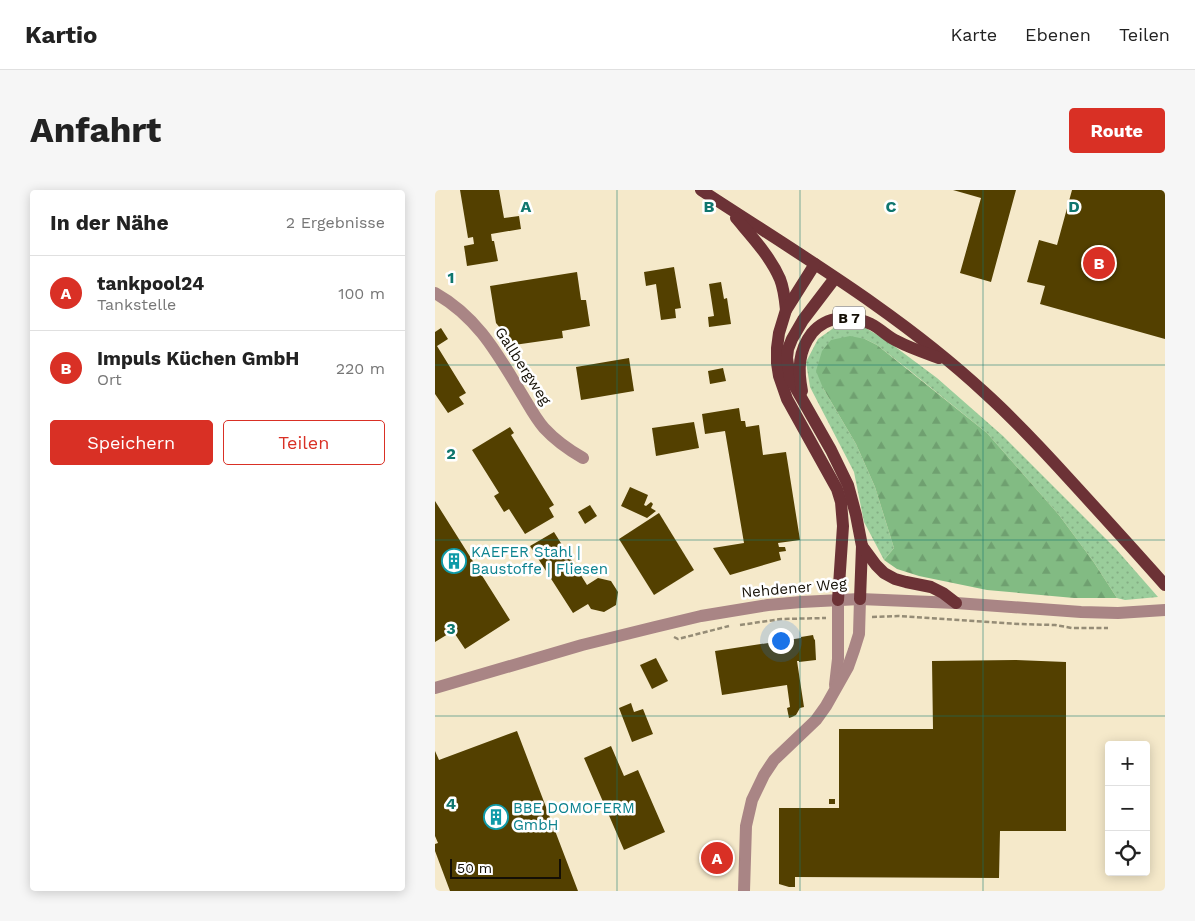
<!DOCTYPE html>
<html lang="de">
<meta charset="utf-8">
<style>
body{margin:0;font-family:"Work Sans",sans-serif;background:#f6f6f6;color:#222}
.controls{position:absolute;right:15px;bottom:15px;display:grid;overflow:hidden;border-radius:5px;box-shadow:0 2px 12px #0003}
.controls button{width:45px;height:45px;display:grid;place-items:center;padding:0;border:0;border-bottom:1px solid #e0e0e0;background:#fff;color:#222;font:25px sans-serif}
.scale{position:absolute;left:15px;bottom:12px;width:111px;box-sizing:border-box;padding-left:5px;border:2px solid #140f05;border-top:0;font-size:14px;line-height:18px;white-space:nowrap;color:#140f05;-webkit-text-stroke:4px #fff;paint-order:stroke}
.you{position:absolute;left:345px;top:450px;width:18px;height:18px;margin:-12px;border:4px solid #fff;border-radius:50%;background:#1a73e8;box-shadow:0 0 0 8px #1a73e833}
.badge{display:grid;place-items:center;width:32px;height:32px;border-radius:50%;background:#d93025;color:#fff;font-size:16px;font-weight:700}
.pin{position:absolute;translate:-50% -50%;border:2px solid #fff;box-shadow:0 1px 5px #0006}
.list{margin:0;padding:0;list-style:none}
h2{display:flex;justify-content:space-between;align-items:center;height:65px;margin:0;padding:0 20px;font-size:21px}
h2 small{font-size:16px;font-weight:400;color:#767676}
.list li{display:grid;grid-template-columns:32px 1fr auto;gap:15px;align-items:center;box-sizing:border-box;height:75px;padding:0 20px;border-top:1px solid #e0e0e0}
.list b{display:block;font-size:19px;white-space:nowrap}
.list p{margin:0;font-size:16px;white-space:nowrap;color:#767676}
.list em{font-size:16px;font-style:normal;color:#767676}
.actions{display:flex;gap:10px;padding:15px 20px}
.actions a{flex:1;padding:11px 0;border:1px solid #d93025;border-radius:5px;text-align:center;font-size:18px;color:#d93025}
.actions .main{background:#d93025;color:#fff}
.icon{flex:none;width:28px;height:28px;fill:none;stroke:currentColor;stroke-width:2;stroke-linecap:round;stroke-linejoin:round}
.map{position:relative;flex:none;width:730px;height:701px;overflow:hidden;border-radius:5px}
header{display:flex;align-items:center;gap:30px;box-sizing:border-box;height:70px;padding:0 25px;background:#fff;border-bottom:1px solid #e0e0e0}
header strong{font-size:24px}
nav{display:flex;gap:28px;margin-inline-start:auto;font-size:18px}
.intro{display:flex;align-items:center;justify-content:space-between;box-sizing:border-box;height:120px;padding:0 30px}
h1{margin:0;font-size:35px}
.button{padding:12px 22px;border-radius:5px;background:#d93025;color:#fff;font-size:18px;font-weight:700}
main{display:flex;gap:30px;padding:0 30px}
aside{flex:1;background:#fff;border-radius:5px;box-shadow:0 2px 12px #0003}
.map>svg:first-child{display:block}
</style>
<header>
<strong>Kartio</strong>
<nav><a>Karte</a><a>Ebenen</a><a>Teilen</a></nav>
</header>
<div class="intro"><h1>Anfahrt</h1><a class="button">Route</a></div>
<main>
<aside>
<h2>In der Nähe<small>2 Ergebnisse</small></h2>
<ul class="list">
<li><span class="badge">A</span><div><b>tankpool24</b><p>Tankstelle</p></div><em>100 m</em></li>
<li><span class="badge">B</span><div><b>Impuls Küchen GmbH</b><p>Ort</p></div><em>220 m</em></li>
</ul>
<div class="actions"><a class="main">Speichern</a><a>Teilen</a></div>
</aside>
<div class="map">
<svg width="730" height="701" viewBox="0 0 730 701">
<defs>
<pattern id="grass-dots" width="8" height="8" patternUnits="userSpaceOnUse" patternTransform="scale(1.25)"><rect width="8" height="8" fill="#9acd9b"/><path d="M2 2h.1M6 6h.1" fill="none" stroke="#84af84" stroke-width="1.8" stroke-linecap="round"/></pattern>
<pattern id="forest-firs" width="22" height="20" patternUnits="userSpaceOnUse" patternTransform="scale(1.25)"><rect width="22" height="20" fill="#82bb83"/><path d="M5 1l3.5 6h-7zM16 11l3.5 6h-7z" fill="#6fa070"/></pattern>
</defs>
<rect width="100%" height="100%" fill="#f5e9ca"/>
<polygon fill="url(#grass-dots)" points="400,137 429,137 451,150 502,188 568,246 681,359 723,407 690,410 682,408 658,371 624,325 552,243 474,180 442,155 430,149 388,198 421,254 440,297 459,358 449,370 429,332 419,282 375,197 371,172 383,149"/>
<polygon fill="url(#forest-firs)" points="415,146 430,149 442,155 552,243 624,325 658,371 682,408 639,408 552,400 484,386 462,379 449,370 459,358 440,297 421,254 388,198 381,181 387,161 396,150"/>
<g fill="#534000">
<polygon points="25,0 64,0 69,28 84,26 86,39 56,44 57,51 59,51 63,71 32,76 29,56 39,54 38,47 33,48"/>
<polygon points="518,0 581,0 556,92 525,83 546,8"/>
<polygon points="637,0 730,0 730,149 605,114 610,96 592,92 604,50 622,55"/>
<polygon points="239,77 246,118 240,119 241,128 226,130 221,94 211,96 209,82"/>
<polygon points="142,82 146,110 151,110 155,136 127,141 128,148 79,155 61,133 55,96"/>
<polygon points="286,92 289,109 292,108 296,134 274,137 273,127 279,126 274,94"/>
<polygon points="6,138 13,149 2,156 31,203 24,207 29,214 13,223 0,204 0,142"/>
<polygon points="194,168 199,201 146,210 141,177"/>
<polygon points="288,178 291,191 275,194 273,181"/>
<polygon points="304,218 306,231 310,231 311,237 324,235 328,265 351,262 365,350 343,353 344,357 350,357 351,361 344,362 346,370 295,385 278,358 309,353 290,241 270,244 267,224"/>
<polygon points="259,232 264,258 221,266 217,238"/>
<polygon points="75,237 79,243 76,245 119,315 114,318 119,327 90,344 74,319 69,322 59,306 64,303 37,260"/>
<polygon points="195,297 213,305 209,315 211,316 216,312 218,314 216,318 221,321 212,328 186,316"/>
<polygon points="0,311 75,430 30,459 18,441 0,452"/>
<polygon points="155,315 162,326 150,334 143,322"/>
<polygon points="224,323 259,380 219,405 184,349"/>
<polygon points="119,342 152,395 163,388 176,391 183,402 181,415 169,422 156,419 153,414 138,423 95,356"/>
<polygon points="378,445 379,449 380,450 381,470 364,472 364,471 362,471 369,517 365,518 361,525 357,527 354,528 352,518 355,517 352,495 287,505 280,461 366,448 366,447"/>
<polygon points="221,468 233,491 217,499 205,475"/>
<polygon points="580,470 631,472 631,641 565,641 564,688 360,687 360,697 354,697 344,694 344,618 404,618 404,539 498,539 497,471"/>
<polygon points="196,513 199,522 208,519 218,544 197,552 184,518"/>
<polygon points="82,541 143,701 15,701 0,661 0,654 3,653 0,646 0,561 4,570"/>
<polygon points="176,556 189,586 203,580 230,642 189,660 149,568"/>
<rect x="394" y="609" width="6" height="5"/>
</g>
<g fill="none" stroke-linecap="round" stroke-linejoin="round">
<g stroke="#958c76" stroke-width="2.5" stroke-dasharray="5 2.5" stroke-linecap="butt">
<polyline points="437,427 463,426 584,434 620,435 637,438 673,438"/>
<polyline points="305,435 346,429 391,428"/>
<polyline points="239,447 243,449 294,436"/>
</g>
<g stroke="#a98585" stroke-width="12">
<path d="M 0,103 C 43,127 63,165 88,206 C 94,216 101,229 109,238 C 120,250 134,260 148,268"/>
<polyline points="400,495 403,469 403,410"/>
<polyline points="309,701 311,636 317,610 329,585 339,570 381,530 391,516 413,477 419,460 424,444 425,409"/>
</g>
<polyline stroke="#a98585" stroke-width="12" points="0,498 147,455 220,437 266,426 333,415 366,412 425,409 521,413 646,422 683,423 730,420"/>
<g stroke="#6c3236" stroke-width="12">
<path d="M 266,0 C 362,63 464,123 549,202 C 580,230 608,260 636,291 C 668,326 699,360 730,395"/>
<path d="M 301,28 C 317,47 335,66 345,89 C 349,99 350,110 351,120"/>
<polyline points="380,74 351,120 344,143 342,158 342,173 344,186 352,209 402,299 406,312 408,336 403,410"/>
<polyline points="400,88 368,130 357,149 353,159 352,168 355,188 396,260 413,295 421,325 427,356 425,409"/>
<path d="M 367,201 C 363,180 363,161 377,143 C 392,125 416,125 436,134 C 446,139 453,147 462,151 C 475,158 490,163 504,168"/>
<polyline points="427,356 441,375 449,383 460,389 471,392 496,397 508,403 521,413"/>
</g>
</g>
<path fill="none" stroke="#0f766e" stroke-width="1" stroke-opacity="0.55" d="M 182,0 L 182,701M 365,0 L 365,701M 548,0 L 548,701M 0,175 L 730,175M 0,350 L 730,350M 0,526 L 730,526"/>
<defs>
<symbol id="building-ring" viewBox="-11 -11 22 22"><circle r="9.5" fill="#fff" stroke="#0f9aa8" stroke-width="1.5"/><path d="M-4-6H4V6H1V3H-1V6H-4ZM-2.5-4.3h1.7v1.8h-1.7ZM.8-4.3h1.7v1.8H.8ZM-2.5-1h1.7V.8h-1.7ZM.8-1h1.7V.8H.8Z" fill="#0f9aa8"/></symbol>
</defs>
<g fill-rule="evenodd">
<use href="#building-ring" x="5" y="357" width="28" height="28"/>
<use href="#building-ring" x="47" y="613" width="28" height="28"/>
</g>
<g text-anchor="middle" dominant-baseline="central" stroke-width="5" stroke-linejoin="round" paint-order="stroke">
<rect fill="#fff" stroke="#5a5750" stroke-width="1" x="398" y="116.5" width="32" height="23" rx="4"/>
<g font-size="14" font-weight="bold" fill="#140f05">
<text x="414" y="128">B 7</text>
</g>
<g font-size="15" fill="#140f05" stroke="#fff">
<text transform="translate(88 176) rotate(57)">Gallbergweg</text>
<text transform="translate(359 398) rotate(-5)">Nehdener Weg</text>
</g>
<g font-size="15" fill="#0d838f" stroke="#fff" text-anchor="start">
<text x="36" y="362">KAEFER Stahl |<tspan x="36" dy="17">Baustoffe | Fliesen</tspan></text>
<text x="78" y="618">BBE DOMOFERM<tspan x="78" dy="17">GmbH</tspan></text>
</g>
</g>
<g font-size="16" text-anchor="middle" font-weight="bold" fill="#0f766e" stroke="#fff" stroke-width="5" stroke-linejoin="round" paint-order="stroke">
<text x="91" y="22">A</text>
<text x="274" y="22">B</text>
<text x="456" y="22">C</text>
<text x="639" y="22">D</text>
<text x="16" y="93">1</text>
<text x="16" y="269">2</text>
<text x="16" y="444">3</text>
<text x="16" y="619">4</text>
</g>
</svg>
<div class="controls">
<button>+</button>
<button>−</button>
<button><svg class="icon" aria-label="locate" viewBox="0 0 24 24"><circle cx="12" cy="12" r="6"/><path d="M12 2v4M12 18v4M2 12h4M18 12h4"/></svg></button>
</div>
<div class="scale">50 m</div>
<div class="you"></div>
<div class="pin badge" style="left:282px;top:668px">A</div>
<div class="pin badge" style="left:664px;top:73px">B</div>
</div>
</main>
